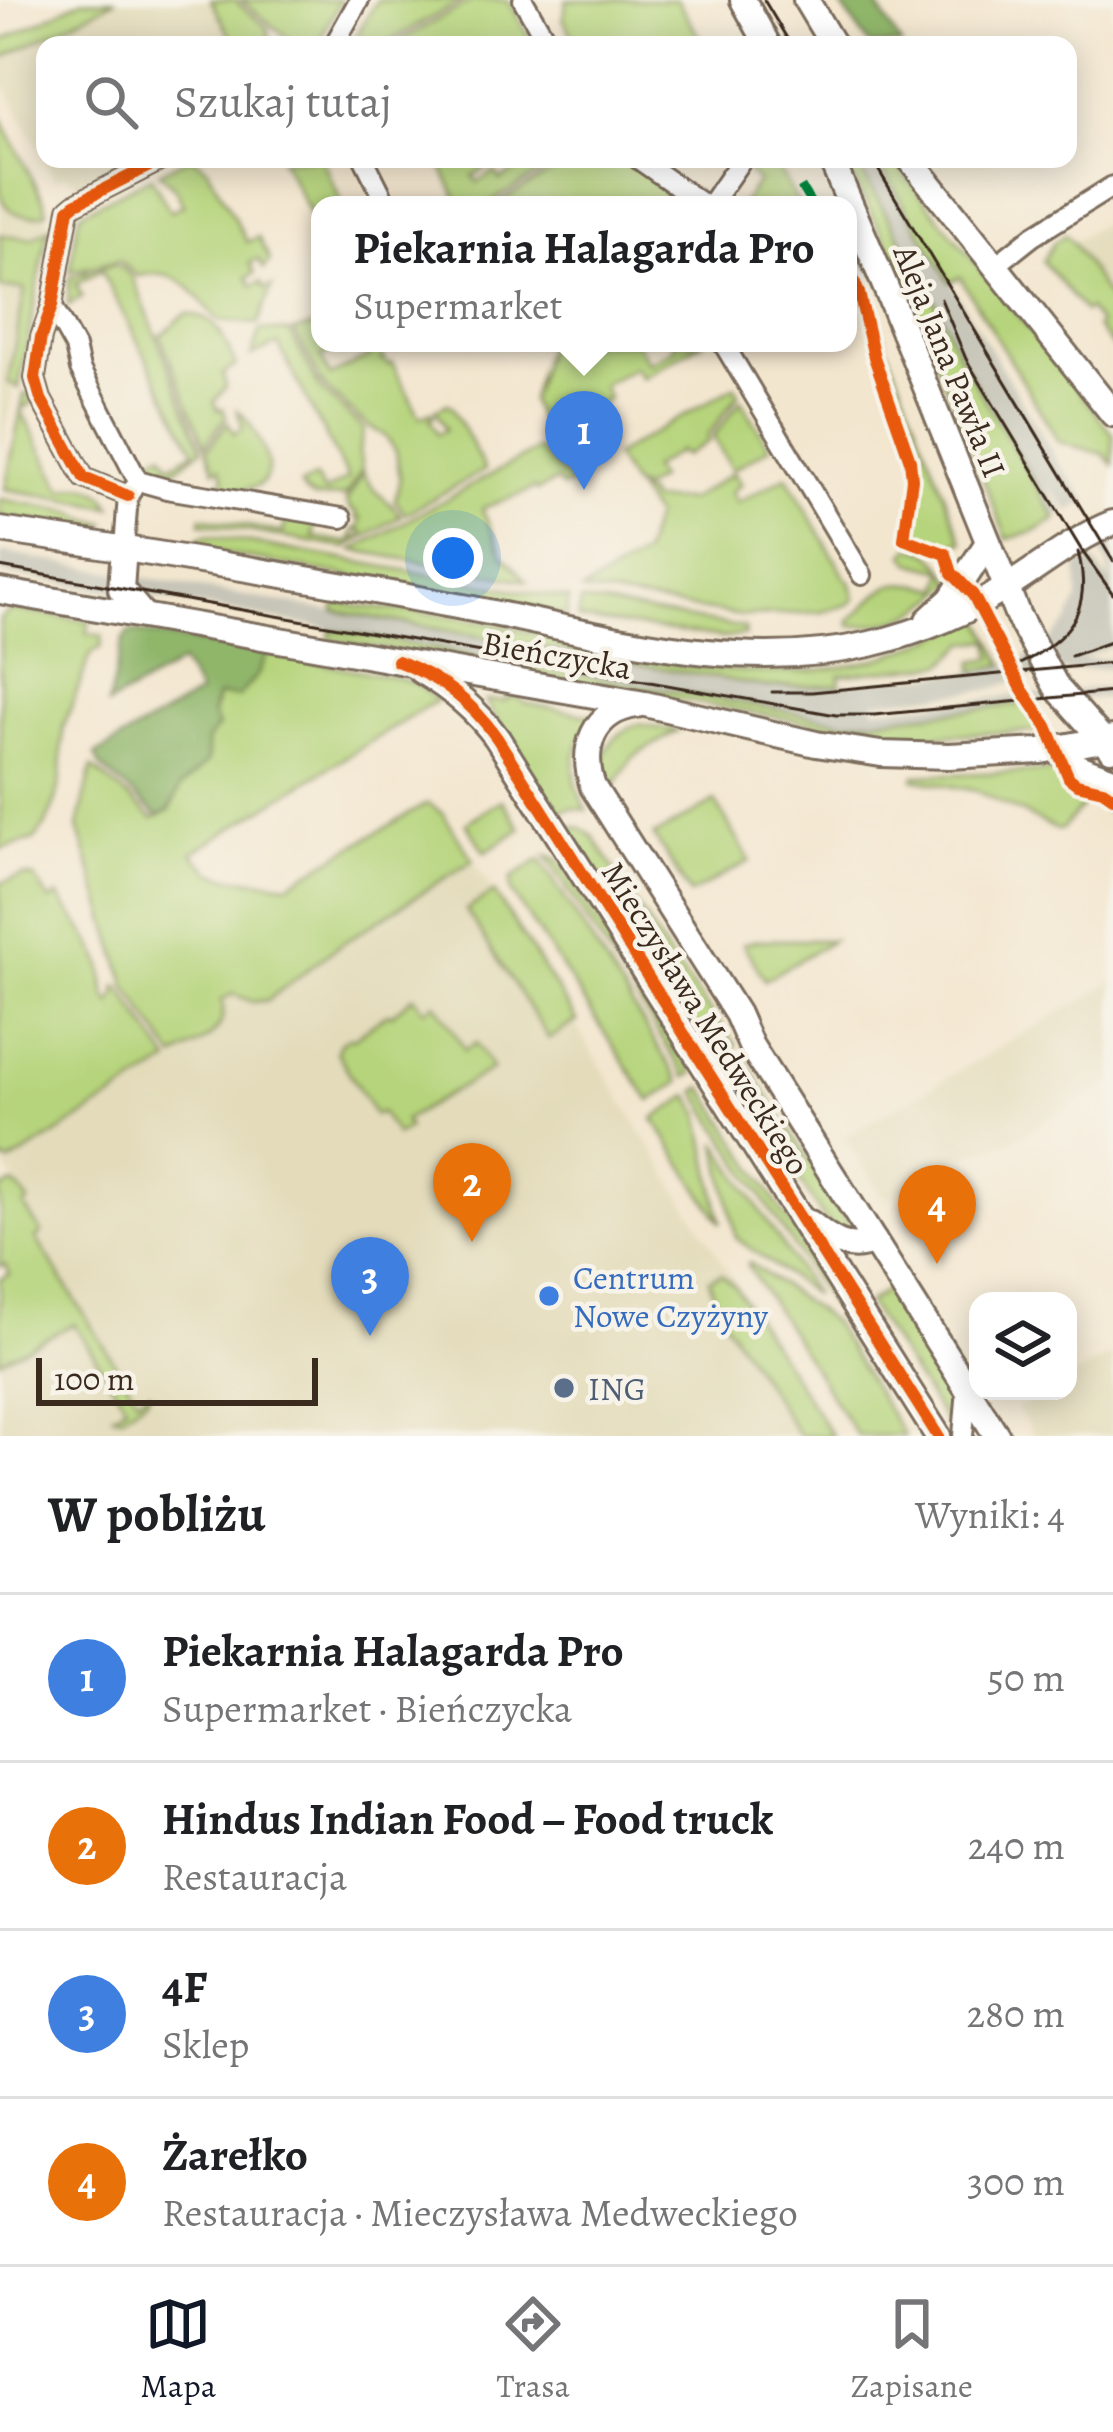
<!DOCTYPE html>
<html lang="pl">
<meta charset="utf-8">
<style>
body{margin:0;font-family:Alegreya,serif;background:#f2f2f2;color:#202124}
.controls{position:absolute;right:36px;bottom:36px;display:grid;overflow:hidden;border-radius:24px;box-shadow:0 6px 30px #0003}
.controls button{width:108px;height:108px;display:grid;place-items:center;padding:0;border:0;border-bottom:3px solid #e0e0e0;background:#fff;color:#202124;font:60px sans-serif}
.scale{position:absolute;left:36px;bottom:30px;width:282px;box-sizing:border-box;padding-left:12px;border:6px solid #3b2a1e;border-top:0;font-size:33px;line-height:42px;white-space:nowrap;color:#3b2a1e;-webkit-text-stroke:9px #f7f3e8;paint-order:stroke}
.you{position:absolute;left:453px;top:558px;width:42px;height:42px;margin:-30px;border:9px solid #fff;border-radius:50%;background:#1a73e8;box-shadow:0 0 0 18px #1a73e833}
.badge{display:grid;place-items:center;width:78px;height:78px;border-radius:50%;background:#111827;color:#fff;font-size:39px;font-weight:700}
.pin{position:absolute;translate:-50% -99px;filter:drop-shadow(0 3px 6px #0008)}
.pin::after{content:'';position:absolute;top:63px;width:42px;height:36px;background:inherit;clip-path:polygon(0 0,100% 0,50% 100%)}
.popup{position:absolute;left:311px;top:196px;width:546px;height:156px;box-sizing:border-box;display:grid;place-content:center;border-radius:24px;background:#fff;filter:drop-shadow(0 3px 9px #0005);font-size:39px;white-space:nowrap;color:#757577}
.popup b{font-size:45px;color:#202124}
.popup::after{content:'';position:absolute;left:50%;top:100%;margin-left:-24px;border:24px solid transparent;border-top-color:#fff}
.list{margin:0;padding:0;list-style:none}
h2{display:flex;justify-content:space-between;align-items:center;height:156px;margin:0;padding:0 48px;font-size:51px}
h2 small{font-size:39px;font-weight:400;color:#757577}
.list li{display:grid;grid-template-columns:78px 1fr auto;gap:36px;align-items:center;box-sizing:border-box;height:168px;padding:0 48px;border-top:3px solid #e0e0e0}
.list b{display:block;font-size:45px;white-space:nowrap}
.list p{margin:0;font-size:39px;white-space:nowrap;color:#757577}
.list em{font-size:39px;font-style:normal;color:#757577}
.icon{flex:none;width:66px;height:66px;fill:none;stroke:currentColor;stroke-width:2;stroke-linecap:round;stroke-linejoin:round}
.map{position:relative;flex:none;width:1113px;height:1436px;overflow:hidden}
.search{position:absolute;background:#fff;box-shadow:0 6px 30px #0003;left:36px;right:36px;top:36px;height:132px;display:flex;align-items:center;gap:30px;box-sizing:border-box;padding:0 42px;border-radius:24px;color:#757577;font-size:45px}
.sheet{height:828px;background:#fff}
nav{display:flex;justify-content:space-around;align-items:center;box-sizing:border-box;height:168px;border-top:3px solid #e0e0e0;background:#fff;font-size:33px;color:#757577}
nav a{display:grid;justify-items:center;gap:6px}
nav .on{color:#111827}
.map>svg:first-child{display:block}
</style>
<div class="map">
<svg width="1113" height="1436" viewBox="0 0 1113 1436">
<rect width="100%" height="100%" fill="#f7f3e8"/>
<filter id="ink" filterUnits="userSpaceOnUse"><feTurbulence type="fractalNoise" baseFrequency=".00833" numOctaves="2"/><feDisplacementMap in="SourceGraphic" scale="24" xChannelSelector="R" yChannelSelector="G"/><feConvolveMatrix kernelMatrix="1 2 1 2 8 2 1 2 1" color-interpolation-filters="sRGB"/></filter>
<filter id="wash" filterUnits="userSpaceOnUse"><feTurbulence type="fractalNoise" baseFrequency=".004" numOctaves="4" result="noise"/><feDisplacementMap in="SourceGraphic" scale="48" xChannelSelector="R" yChannelSelector="G"/><feGaussianBlur stdDeviation="2.7" result="paint"/><feColorMatrix in="noise" values="0 0 0 0 0 0 0 0 0 0 0 0 0 0 0 0 0 1.4 0 .05"/><feComposite in="paint" operator="in"/></filter>
<g filter="url(#wash)">
<rect width="100%" height="100%" fill="#f3e6cf"/>
<g fill="#e3dbba">
<polygon points="116,0 211,0 235,45 45,45 45,159 131,159 81,185 65,175 55,180 0,75 0,59"/>
<polygon points="0,127 52,227 42,244 0,458"/>
<polygon points="1113,217 1113,310 1071,243"/>
<polygon points="473,860 830,1436 0,1436 0,1360 77,1303 35,1237 42,1232 23,1205 28,1201 5,1166 215,1033 224,1010 221,1000 233,994 245,1000 278,993 338,946"/>
<polygon points="1113,982 1113,1082 1013,1140 961,1157 885,1200 845,1137"/>
<polygon points="1113,1354 1113,1436 1034,1436 1017,1408 1048,1391 1068,1391 1068,1379"/>
</g>
<g fill="#c6c5b8">
<polygon points="854,159 877,159 1058,462 1088,501 1069,511 1046,482 1064,514 1055,518 961,360 925,279"/>
<polygon points="1113,541 1113,646 1080,659 1113,658 1113,668 1038,673 989,690 874,701 874,709 1109,687 1113,687 1113,697 1040,702 869,721 829,719 162,599 0,573 0,552 733,683 794,688 973,672 1016,662 1043,647 1067,623 1078,599 1077,568 1090,555 1110,583 1108,565 1099,548"/>
</g>
<g fill="#b6d47b" stroke="#787f4c" stroke-width="3">
<polygon points="82,0 116,0 0,59 0,42"/>
<polygon points="211,0 234,0 268,28 271,45 235,45"/>
<polygon points="241,0 341,0 317,45 296,45"/>
<polygon points="377,0 464,0 382,45 351,45"/>
<polygon points="473,0 508,0 534,45 392,45"/>
<polygon points="567,0 677,0 704,45 578,45 563,19"/>
<path d="M 0,116 L 44,201 L 47,212 C 29,220 5,215 0,193 C 0,176 0,136 0,116 Z"/>
<path d="M 186,159 L 195,159 L 207,168 L 247,242 L 258,237 L 270,260 L 264,269 L 258,259 L 250,263 L 255,273 L 248,277 L 252,286 L 261,282 L 264,289 L 272,286 L 258,324 L 219,321 C 193,292 181,267 137,276 L 119,260 L 70,272 L 78,219 L 82,212 L 151,177 L 170,211 L 183,205 L 176,189 L 159,173 Z"/>
<polygon points="281,159 322,159 343,205 320,205 320,233"/>
<polygon points="438,159 490,159 487,161 490,166 473,176 477,182 495,172 500,180 535,159 565,159 485,205 455,205 459,202"/>
<polygon points="575,159 632,159 690,205 494,205"/>
<polygon points="756,159 772,159 799,205 741,205 758,182 745,170"/>
<polygon points="843,159 854,159 925,279 961,360 1056,519 1034,532 1007,539 891,250"/>
<polygon points="877,159 892,159 1113,434 1113,464 1104,454 1059,442 960,277 950,282"/>
<path d="M 848,224 L 886,345 L 963,542 C 944,547 926,547 913,531 L 919,478 L 917,457 L 880,352 L 861,279 L 848,249 Z"/>
<polygon points="52,227 47,235 19,388 8,382 25,289 0,288 0,235 31,238"/>
<polygon points="1065,235 1073,243 1113,307 1113,347 1096,327 1099,324 1088,309 1084,312 1043,261 1054,242"/>
<polygon points="113,264 120,266 133,278 202,449 169,474 156,469 148,460 163,452 170,465 195,451 101,271 76,284 82,297 68,305 69,278"/>
<path d="M 188,314 C 219,317 225,342 236,366 L 223,374 L 226,387 L 214,402 L 218,410 L 223,409 L 226,417 L 205,445 L 160,335 C 172,330 175,318 188,314 Z"/>
<polygon points="320,325 320,343 342,345 321,357 330,376 370,356 368,351 380,350 383,357 382,362 384,359 388,365 392,363 420,417 432,412 434,416 430,419 438,434 446,429 436,410 448,404 452,407 485,470 405,514 395,500 400,478 396,451 384,435 366,425 324,386 294,331"/>
<path d="M 260,330 L 290,332 L 320,388 L 364,430 L 359,450 L 362,470 L 345,497 C 328,494 312,507 300,485 L 316,478 L 324,492 L 348,479 L 278,344 L 251,356 Z"/>
<polygon points="548,343 637,343 648,363 675,348 673,343 701,343 642,378 635,367 602,385 608,398 556,427 560,436 553,440 546,437 530,401"/>
<polygon points="735,386 739,394 707,437 709,441 684,456 679,451 652,468 658,479 643,489 632,485 614,456"/>
<path d="M 24,394 L 32,397 L 33,402 L 21,410 L 63,490 C 83,483 102,486 112,507 L 5,489 Z"/>
<polygon points="741,400 770,447 732,470 713,437"/>
<path d="M 237,410 C 249,418 253,429 260,442 C 282,485 256,494 216,488 L 217,483 L 225,479 L 220,468 L 215,470 L 207,449 L 228,422 L 234,434 L 243,428 Z"/>
<path d="M 538,449 L 573,483 L 562,488 L 557,481 L 537,491 L 534,488 C 517,498 500,500 482,509 L 503,555 L 527,581 L 353,550 Z"/>
<path d="M 363,473 C 372,492 389,500 401,516 L 345,548 L 201,523 L 202,517 L 283,533 L 286,518 L 315,523 L 313,537 L 350,543 L 353,532 L 353,537 L 360,538 L 363,532 L 354,530 L 359,528 L 361,519 L 356,518 L 357,513 L 351,510 L 346,502 Z"/>
<polygon points="733,473 741,484 731,492 737,503 787,476 845,577 850,581 855,599 848,605 822,612 742,616 582,591 643,555 654,516 636,490 646,494 651,501 689,500"/>
<polygon points="0,499 72,512 88,520 106,523 97,529 88,530 0,517"/>
<polygon points="206,535 569,599 566,616 198,549 199,538"/>
<path d="M 910,548 C 936,547 940,566 954,582 C 922,613 896,627 850,626 L 850,620 C 891,583 884,577 941,589 L 945,571 L 912,563 L 905,555 Z"/>
<polygon points="581,601 745,628 745,635 724,638 578,619"/>
<path d="M 335,603 C 383,611 433,611 481,621 C 605,647 732,692 860,663 C 903,653 941,635 980,616 L 1004,665 L 974,671 L 974,661 L 993,658 L 990,640 L 966,643 L 944,664 L 840,675 L 840,685 L 768,687 L 334,611 Z"/>
<polygon points="12,610 90,621 87,633 102,636 101,647 91,654 63,728 61,778 56,800 45,826 34,840 0,849 0,618"/>
<polygon points="331,630 846,722 1027,704 1044,731 917,736 857,731 329,639"/>
<path d="M 267,653 L 399,678 L 418,685 L 437,700 L 192,853 L 213,873 L 228,877 L 288,884 L 428,803 L 443,814 L 473,860 L 338,946 L 268,1000 L 253,1002 L 233,994 L 222,1000 C 229,1035 201,1042 175,1058 L 127,987 L 78,827 L 92,767 L 153,818 L 169,811 L 179,788 L 189,778 L 207,740 L 217,695 L 258,674 Z"/>
<path d="M 507,697 L 521,698 L 524,703 L 596,716 C 571,748 567,774 587,810 L 570,808 L 557,812 L 485,701 L 506,701 Z"/>
<path d="M 638,724 L 677,731 L 633,757 L 611,790 C 592,761 609,736 638,724 Z"/>
<path d="M 1060,771 C 1074,796 1093,787 1113,802 L 1113,817 L 1103,809 L 1104,801 L 1088,797 L 1086,802 L 1062,829 L 1057,830 L 977,791 L 914,779 L 915,775 Z"/>
<polygon points="502,800 521,829 485,852 466,823"/>
<polygon points="715,801 750,861 690,894 654,836"/>
<polygon points="572,827 581,828 593,836 669,957 736,1045 714,1060 568,828"/>
<polygon points="546,855 556,858 562,864 694,1073 686,1077"/>
<polygon points="540,859 680,1082 650,1101 511,891 511,879"/>
<path d="M 24,876 L 35,878 L 50,901 L 58,895 C 71,915 96,944 102,966 C 106,981 101,992 111,1004 L 117,992 L 116,987 L 120,987 L 170,1062 L 10,1163 L 0,1159 L 0,883 Z"/>
<polygon points="494,892 577,1021 549,1039 466,910"/>
<polygon points="757,940 832,940 765,980 743,944"/>
<polygon points="414,996 424,1010 436,1003 465,1050 476,1043 492,1069 404,1120 408,1128 396,1135 381,1112 375,1115 337,1052 340,1043 350,1037 352,1039 388,1013 391,1015"/>
<polygon points="745,1060 857,1237 835,1229 824,1219 781,1151 723,1074"/>
<polygon points="703,1087 839,1301 831,1306 696,1092"/>
<polygon points="689,1096 700,1113 721,1223 654,1119"/>
<polygon points="717,1142 814,1295 736,1238"/>
<polygon points="13,1184 20,1189 29,1202 24,1206 42,1233 36,1238 137,1398 149,1392 147,1398 121,1416 113,1414 126,1405 74,1324 0,1360 0,1279 10,1274 5,1264 0,1266 0,1190"/>
<polygon points="750,1263 832,1322 904,1436 857,1436 747,1265"/>
<polygon points="721,1274 734,1285 832,1436 799,1436 720,1314 709,1279"/>
<polygon points="890,1288 959,1399 953,1434 867,1303"/>
</g>
<g fill="#90b66b" stroke="#667044" stroke-width="3">
<polygon points="837,0 874,0 901,45 870,45"/>
<polygon points="131,631 267,653 258,674 238,697 217,696 212,712 218,727 207,740 208,761 180,788 169,811 158,816 100,766 95,755 199,694 181,663 108,705 123,640"/>
</g>
</g>
<g filter="url(#ink)">
<g fill="none" stroke-linecap="round" stroke-linejoin="round">
<defs>
<g id="street">
<polyline points="523,0 549,45"/>
<polyline points="334,45 359,0"/>
<polyline points="364,159 387,205"/>
<polyline points="638,159 704,205"/>
<polyline points="710,205 742,159"/>
<polyline points="995,266 1033,236 1113,186"/>
<polyline points="52,306 75,347 80,369 138,481 167,489 342,518"/>
<polyline points="723,343 862,575"/>
<polyline points="128,496 84,478 41,399 35,378 41,337 52,306 69,209 75,204 163,159"/>
<polyline points="124,548 128,496 132,490"/>
<polyline points="963,1436 967,1388"/>
</g>
<g id="secondary">
<polyline points="743,0 768,45"/>
<polyline points="806,0 833,45"/>
<polyline points="831,159 888,293 1018,616 1057,688 1111,749"/>
<polyline points="910,159 1113,414"/>
<path d="M 0,530 C 153,552 305,578 457,606 C 594,631 730,676 870,644 C 921,632 969,612 1012,584 C 1044,564 1077,537 1113,523"/>
<polyline points="124,548 121,589 144,616"/>
<polyline points="0,591 645,704 816,744 881,754 949,756 1041,751 1113,738"/>
<polyline points="928,620 951,599 987,544"/>
<path d="M 421,671 C 451,689 476,709 497,738 L 938,1436"/>
<path d="M 637,705 C 593,711 580,748 593,787 L 737,1014 L 751,1046 L 997,1436"/>
<polyline points="1057,750 1078,767 1113,780"/>
<path d="M 810,1223 C 830,1240 849,1253 874,1241"/>
</g>
</defs>
<use href="#street" stroke="#7b6c5c" stroke-width="24"/>
<use href="#secondary" stroke="#7b6c5c" stroke-width="30"/>
<use href="#street" stroke="#fff" stroke-width="18"/>
<use href="#secondary" stroke="#fff" stroke-width="24"/>
<g stroke="#3b2a1e" stroke-width="3">
<polyline points="764,0 791,45"/>
<polyline points="872,159 1113,561"/>
<polyline points="941,299 966,359 1082,551 1113,594"/>
<polyline points="0,567 836,715 874,715 1113,692"/>
<polyline points="1071,656 1113,641"/>
<path d="M 1018,665 C 1068,640 1094,611 1078,552"/>
<polyline points="772,692 812,692 1113,663"/>
</g>
<polyline stroke="#00873e" stroke-width="9" stroke-dasharray="18 9" stroke-linecap="butt" points="801,187 812,205"/>
<defs>
<g id="cycleway">
<polyline points="848,268 859,293 874,357 910,460 912,479 904,539 946,554 952,573 973,595 1022,689 1047,726 1069,778 1077,784 1103,790 1113,797"/>
<polyline points="128,496 84,478 41,399 35,378 41,337 52,306 69,209 75,204 163,159"/>
<path d="M 397,661 C 438,676 472,702 497,738 L 938,1436"/>
</g>
</defs>
<use href="#cycleway" stroke="#f7f3e8" stroke-width="20"/>
<use href="#cycleway" stroke="#e8590c" stroke-width="12"/>
</g>
</g>
<circle fill="#3f7fe0" stroke="#f7f3e8" stroke-width="4.5" cx="549" cy="1296" r="12"/>
<circle fill="#5c6f8a" stroke="#f7f3e8" stroke-width="4.5" cx="564" cy="1388" r="12"/>
<g text-anchor="middle" dominant-baseline="central" stroke-width="9" stroke-linejoin="round" paint-order="stroke">
<g font-size="33" fill="#3b2a1e" stroke="#f7f3e8">
<text transform="translate(950 361) rotate(68)">Aleja Jana Pawła II</text>
<text transform="translate(557 655) rotate(10)">Bieńczycka</text>
<text transform="translate(706 1018) rotate(58)">Mieczysława Medweckiego</text>
</g>
<g font-size="33" fill="#366cbe" stroke="#f7f3e8" text-anchor="start">
<text x="573" y="1277">Centrum<tspan x="573" dy="38">Nowe Czyżyny</tspan></text>
</g>
<g font-size="33" fill="#4e5e75" stroke="#f7f3e8" text-anchor="start">
<text x="588" y="1388">ING</text>
</g>
</g>
</svg>
<div class="controls">
<button><svg class="icon" aria-label="layers" viewBox="0 0 24 24"><path d="M12 4l9 5-9 5-9-5zM3 14l9 5 9-5"/></svg></button>
</div>
<div class="scale">100 m</div>
<div class="you"></div>
<div class="pin badge" style="left:584px;top:490px;background:#3f7fe0">1</div>
<div class="popup"><b>Piekarnia Halagarda Pro</b>Supermarket</div>
<div class="pin badge" style="left:472px;top:1242px;background:#e8710a">2</div>
<div class="pin badge" style="left:370px;top:1336px;background:#3f7fe0">3</div>
<div class="pin badge" style="left:937px;top:1264px;background:#e8710a">4</div>
<div class="search"><svg class="icon" aria-label="search" viewBox="0 0 24 24"><circle cx="10" cy="10" r="6"/><path d="M15 15l6 6"/></svg>Szukaj tutaj</div>
</div>
<section class="sheet">
<h2>W pobliżu<small>Wyniki: 4</small></h2>
<ul class="list">
<li><span class="badge" style="background:#3f7fe0">1</span><div><b>Piekarnia Halagarda Pro</b><p>Supermarket · Bieńczycka</p></div><em>50 m</em></li>
<li><span class="badge" style="background:#e8710a">2</span><div><b>Hindus Indian Food – Food truck</b><p>Restauracja</p></div><em>240 m</em></li>
<li><span class="badge" style="background:#3f7fe0">3</span><div><b>4F</b><p>Sklep</p></div><em>280 m</em></li>
<li><span class="badge" style="background:#e8710a">4</span><div><b>Żarełko</b><p>Restauracja · Mieczysława Medweckiego</p></div><em>300 m</em></li>
</ul>
</section>
<nav>
<a class="on"><svg class="icon" aria-label="map" viewBox="0 0 24 24"><path d="M3 6l6-2 6 2 6-2v14l-6 2-6-2-6 2zM9 4v14M15 6v14"/></svg>Mapa</a>
<a><svg class="icon" aria-label="directions" viewBox="0 0 24 24"><path d="M12 3l9 9-9 9-9-9zM9 14v-3h6M13 9l2 2-2 2"/></svg>Trasa</a>
<a><svg class="icon" aria-label="saved" viewBox="0 0 24 24"><path d="M7 4h10v16l-5-4-5 4z"/></svg>Zapisane</a>
</nav>
